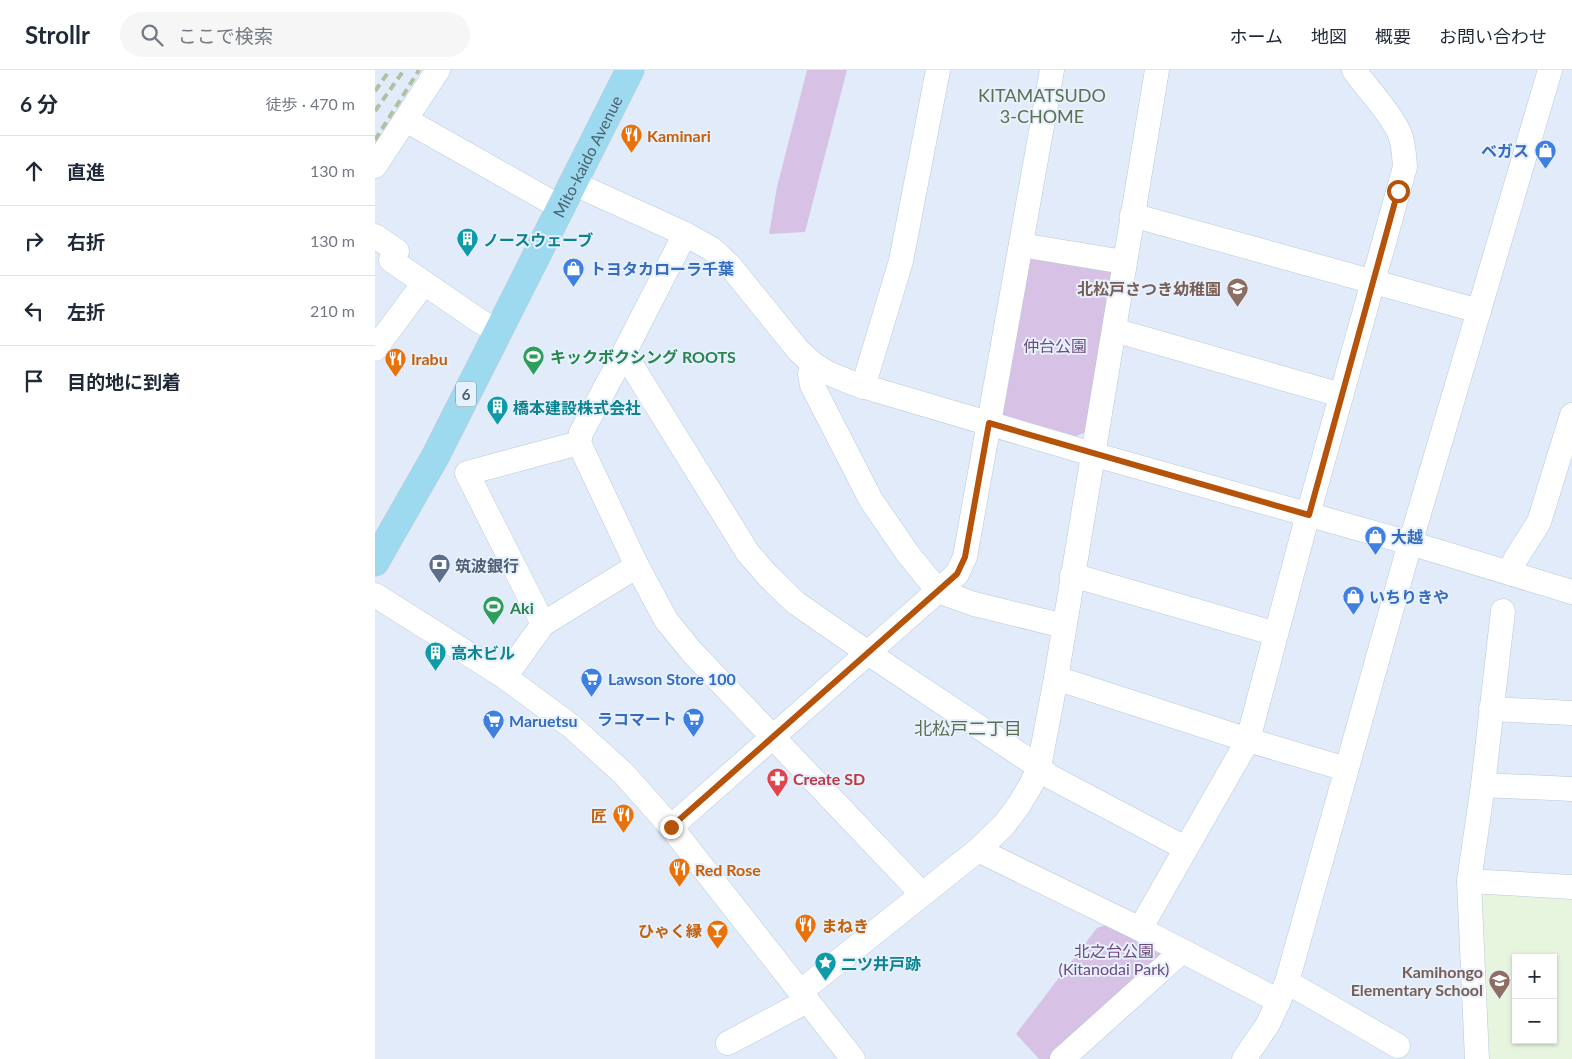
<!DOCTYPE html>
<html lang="ja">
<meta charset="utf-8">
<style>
body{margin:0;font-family:Lato,"Noto Sans JP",sans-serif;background:#f6f6f7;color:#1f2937}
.controls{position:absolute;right:15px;bottom:15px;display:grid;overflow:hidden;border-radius:0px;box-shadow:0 1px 4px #0004}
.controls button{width:45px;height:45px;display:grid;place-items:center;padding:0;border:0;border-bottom:1px solid #e0e1e3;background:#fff;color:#1f2937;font:25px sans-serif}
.stop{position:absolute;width:15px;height:15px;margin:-11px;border:4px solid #b45309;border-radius:50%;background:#fff}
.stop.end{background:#b45309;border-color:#fff;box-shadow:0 1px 5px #0008}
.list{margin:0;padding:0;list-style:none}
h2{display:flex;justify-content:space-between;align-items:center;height:65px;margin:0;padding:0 20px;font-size:21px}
h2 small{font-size:16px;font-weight:400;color:#747a83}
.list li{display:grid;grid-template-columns:32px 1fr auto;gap:15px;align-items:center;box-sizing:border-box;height:70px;padding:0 20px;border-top:1px solid #e0e1e3}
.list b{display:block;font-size:19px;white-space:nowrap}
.list em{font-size:16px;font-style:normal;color:#747a83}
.icon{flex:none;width:28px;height:28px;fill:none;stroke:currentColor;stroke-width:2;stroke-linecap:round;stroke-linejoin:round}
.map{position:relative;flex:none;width:1197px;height:989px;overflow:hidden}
header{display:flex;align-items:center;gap:30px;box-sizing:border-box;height:70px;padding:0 25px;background:#fff;border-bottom:1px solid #e0e1e3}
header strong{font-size:24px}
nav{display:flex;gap:28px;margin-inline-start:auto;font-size:18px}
.search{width:350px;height:45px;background:#f6f6f7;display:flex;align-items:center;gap:12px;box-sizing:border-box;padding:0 18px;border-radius:28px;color:#747a83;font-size:19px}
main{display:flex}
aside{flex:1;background:#fff}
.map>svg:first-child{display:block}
</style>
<header>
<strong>Strollr</strong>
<div class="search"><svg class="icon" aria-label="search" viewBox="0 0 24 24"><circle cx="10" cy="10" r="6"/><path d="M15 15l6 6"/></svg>ここで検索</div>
<nav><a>ホーム</a><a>地図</a><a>概要</a><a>お問い合わせ</a></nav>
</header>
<main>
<aside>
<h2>6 分<small>徒歩 · 470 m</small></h2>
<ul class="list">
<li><svg class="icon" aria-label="ahead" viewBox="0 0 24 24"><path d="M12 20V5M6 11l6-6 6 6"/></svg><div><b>直進</b></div><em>130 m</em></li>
<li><svg class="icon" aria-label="right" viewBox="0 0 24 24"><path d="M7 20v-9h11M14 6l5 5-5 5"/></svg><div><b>右折</b></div><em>130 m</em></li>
<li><svg class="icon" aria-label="left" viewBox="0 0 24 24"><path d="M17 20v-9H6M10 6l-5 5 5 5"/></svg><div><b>左折</b></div><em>210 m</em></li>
<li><svg class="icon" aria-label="arrive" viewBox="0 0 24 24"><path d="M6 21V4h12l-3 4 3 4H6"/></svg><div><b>目的地に到着</b></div></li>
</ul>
</aside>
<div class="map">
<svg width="1197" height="989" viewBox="0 0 1197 989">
<rect width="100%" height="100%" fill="#e1ebfa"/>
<path fill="#e7f5de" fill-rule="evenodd" d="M 1106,820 L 1197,825 L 1197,989 L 1111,989 ZM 1141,888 L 1178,888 L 1178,970 L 1141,970 Z"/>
<g fill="#d7c2e5">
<polygon points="432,0 472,0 430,162 394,164 402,117"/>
<polygon points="648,187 739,200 714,361 701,366 628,345 623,338"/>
<polygon points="738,852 788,877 789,888 678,989 664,989 641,964 722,858"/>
</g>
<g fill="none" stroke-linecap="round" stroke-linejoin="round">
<defs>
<g id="minor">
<polyline points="31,50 185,137"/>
<polyline points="0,96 63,0"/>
<polyline points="198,113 310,164 337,179 356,197 423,280 438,294 453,303 477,313 717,384 1035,473 1197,522"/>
<polyline points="757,145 1104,241"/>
<polyline points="310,164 249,283 373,483 393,506 421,533 493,583 664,697 674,706 810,778"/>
<polyline points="0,166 22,181 16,190 103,250 122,261"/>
<polyline points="646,175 749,192"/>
<polyline points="739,260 966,325"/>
<polyline points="0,279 49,213"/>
<polyline points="249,283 206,363 204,373 262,496 291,550 317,582 547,824"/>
<polyline points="438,294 435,304 437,315 496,430 533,484 563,521 599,534 689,556"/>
<polyline points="488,317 526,191 563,0"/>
<polyline points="204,373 92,403 168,554 262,496"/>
<polyline points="1137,504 1140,490 1164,452 1197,345"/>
<polyline points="697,505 901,564"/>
<polyline points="0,525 130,607 196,656 249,704 296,757 478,989"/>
<polyline points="130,607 168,554"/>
<polyline points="681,608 873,670 971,699"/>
<polyline points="1116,639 1197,643"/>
<polyline points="1108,715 1197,719"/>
<polyline points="296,757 582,504 590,487 677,0"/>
<polyline points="603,780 765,859 904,931"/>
<polyline points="1094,811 1197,817"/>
<path d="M 765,859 L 873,670 L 929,459 L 1030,97 C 1029,85 1029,73 1024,62 C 1013,39 993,20 979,0"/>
<polyline points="912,912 1023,976"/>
<polyline points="425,922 603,780 629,755 644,735 657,713 664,697 681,608 782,0"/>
<polyline points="353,973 432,931"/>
<polyline points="687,989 806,882"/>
<polyline points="869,989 893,954 912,912 1030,491 1175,0"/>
<polyline points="1102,989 1094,811 1108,715 1128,541"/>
</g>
<g id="highway">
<path id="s1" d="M 0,492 L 60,387 L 255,0"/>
</g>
</defs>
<use href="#minor" stroke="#b9c9d8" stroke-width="25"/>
<use href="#highway" stroke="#c5cdd1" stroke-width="29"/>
<use href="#minor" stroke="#fff" stroke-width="24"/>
<use href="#highway" stroke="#9dd9ef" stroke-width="28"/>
<g stroke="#b0c1a2" stroke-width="4" stroke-dasharray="8 5" stroke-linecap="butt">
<polyline points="0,21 15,0"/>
<polyline points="0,41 29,0"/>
<polyline points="0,70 44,0"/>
</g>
</g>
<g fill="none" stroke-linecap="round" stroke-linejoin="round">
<polyline stroke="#b45309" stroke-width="6" points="296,757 582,504 590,487 614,353 934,445 1023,121"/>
</g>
<defs>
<symbol id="restaurant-pin" viewBox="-11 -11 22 30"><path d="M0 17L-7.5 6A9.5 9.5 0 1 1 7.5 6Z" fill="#e8710a" stroke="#e7f0fd"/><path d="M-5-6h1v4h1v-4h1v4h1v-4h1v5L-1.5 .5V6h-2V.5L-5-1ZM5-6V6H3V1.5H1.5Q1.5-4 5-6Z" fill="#fff"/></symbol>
<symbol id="shop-pin" viewBox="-11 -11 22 30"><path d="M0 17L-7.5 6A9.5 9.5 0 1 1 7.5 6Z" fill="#3f7fe0" stroke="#e7f0fd"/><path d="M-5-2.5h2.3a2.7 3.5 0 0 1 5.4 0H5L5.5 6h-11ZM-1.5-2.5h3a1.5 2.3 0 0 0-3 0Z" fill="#fff"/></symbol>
<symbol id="building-pin" viewBox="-11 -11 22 30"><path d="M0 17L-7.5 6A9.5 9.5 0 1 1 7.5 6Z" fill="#0f9aa8" stroke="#e7f0fd"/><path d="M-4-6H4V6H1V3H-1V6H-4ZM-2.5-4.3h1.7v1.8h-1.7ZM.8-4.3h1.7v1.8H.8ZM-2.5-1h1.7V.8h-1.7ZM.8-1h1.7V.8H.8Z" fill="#fff"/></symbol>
<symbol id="school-pin" viewBox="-11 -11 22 30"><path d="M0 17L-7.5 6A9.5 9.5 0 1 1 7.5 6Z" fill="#8d6e63" stroke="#e7f0fd"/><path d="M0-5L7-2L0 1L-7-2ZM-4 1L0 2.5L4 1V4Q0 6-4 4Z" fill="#fff"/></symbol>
<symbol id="stadium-pin" viewBox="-11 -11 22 30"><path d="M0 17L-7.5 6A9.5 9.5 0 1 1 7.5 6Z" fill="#2e9e5b" stroke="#e7f0fd"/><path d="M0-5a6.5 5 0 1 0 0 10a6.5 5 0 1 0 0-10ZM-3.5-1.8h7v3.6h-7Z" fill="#fff"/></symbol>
<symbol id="bank-pin" viewBox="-11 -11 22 30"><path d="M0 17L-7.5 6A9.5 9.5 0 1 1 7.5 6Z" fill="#5c6f8a" stroke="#e7f0fd"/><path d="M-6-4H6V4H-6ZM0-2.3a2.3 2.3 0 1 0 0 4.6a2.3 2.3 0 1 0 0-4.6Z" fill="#fff"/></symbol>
<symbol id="supermarket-pin" viewBox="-11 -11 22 30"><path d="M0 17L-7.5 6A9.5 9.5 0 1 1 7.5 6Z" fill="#3f7fe0" stroke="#e7f0fd"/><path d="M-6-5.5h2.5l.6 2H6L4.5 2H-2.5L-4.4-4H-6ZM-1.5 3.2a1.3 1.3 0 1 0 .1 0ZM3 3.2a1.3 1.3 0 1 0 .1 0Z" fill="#fff"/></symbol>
<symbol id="pharmacy-pin" viewBox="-11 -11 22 30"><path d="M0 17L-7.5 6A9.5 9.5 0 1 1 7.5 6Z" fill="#e0444e" stroke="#e7f0fd"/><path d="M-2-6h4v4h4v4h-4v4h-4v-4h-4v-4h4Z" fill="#fff"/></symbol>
<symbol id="bar-pin" viewBox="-11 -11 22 30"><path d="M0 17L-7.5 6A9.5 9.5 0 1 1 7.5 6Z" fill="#e8710a" stroke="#e7f0fd"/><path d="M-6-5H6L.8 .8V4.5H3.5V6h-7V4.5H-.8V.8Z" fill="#fff"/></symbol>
<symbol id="sight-pin" viewBox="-11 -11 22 30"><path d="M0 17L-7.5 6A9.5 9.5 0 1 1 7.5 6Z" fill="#0f9aa8" stroke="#e7f0fd"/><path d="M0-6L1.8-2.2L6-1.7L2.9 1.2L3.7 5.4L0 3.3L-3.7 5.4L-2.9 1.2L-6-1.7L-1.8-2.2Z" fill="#fff"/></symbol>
</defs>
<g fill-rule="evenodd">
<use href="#restaurant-pin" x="244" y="52" width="25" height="34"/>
<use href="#shop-pin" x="1158" y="68" width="25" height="34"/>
<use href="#building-pin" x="80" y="156" width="25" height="34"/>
<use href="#shop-pin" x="186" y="186" width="25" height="34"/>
<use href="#school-pin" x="850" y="206" width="25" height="34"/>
<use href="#stadium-pin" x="146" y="274" width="25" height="34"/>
<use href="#restaurant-pin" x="8" y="276" width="25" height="34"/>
<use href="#building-pin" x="110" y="324" width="25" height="34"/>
<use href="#shop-pin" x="988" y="454" width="25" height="34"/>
<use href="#bank-pin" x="52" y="482" width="25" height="34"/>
<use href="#shop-pin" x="966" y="514" width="25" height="34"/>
<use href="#stadium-pin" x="106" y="524" width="25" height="34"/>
<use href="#building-pin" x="48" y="570" width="25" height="34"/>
<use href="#supermarket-pin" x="204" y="596" width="25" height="34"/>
<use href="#supermarket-pin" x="306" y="636" width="25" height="34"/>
<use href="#supermarket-pin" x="106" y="638" width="25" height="34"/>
<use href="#pharmacy-pin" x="390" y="696" width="25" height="34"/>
<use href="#restaurant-pin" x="236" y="732" width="25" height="34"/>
<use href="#restaurant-pin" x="292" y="786" width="25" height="34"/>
<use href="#restaurant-pin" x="418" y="842" width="25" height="34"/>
<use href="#bar-pin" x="330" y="848" width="25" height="34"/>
<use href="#sight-pin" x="438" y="880" width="25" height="34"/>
<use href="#school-pin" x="1112" y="898" width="25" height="34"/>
</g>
<g text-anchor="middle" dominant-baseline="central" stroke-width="4" stroke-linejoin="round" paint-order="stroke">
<rect fill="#e7f0fd" stroke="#7a8d99" stroke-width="1" x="81" y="311.5" width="20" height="25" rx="4"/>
<g font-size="15" font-weight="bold" fill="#4b626e">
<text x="91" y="324">6</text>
</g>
<g font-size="16" font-weight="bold" fill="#c56008" stroke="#e7f0fd" text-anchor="start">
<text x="272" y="65">Kaminari</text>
<text x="36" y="288">Irabu</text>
<text x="232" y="745" text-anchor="end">匠</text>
<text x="320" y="799">Red Rose</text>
<text x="446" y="855">まねき</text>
<text x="327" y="860" text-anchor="end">ひゃく縁</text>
</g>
<g font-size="16" font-weight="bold" fill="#366cbe" stroke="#e7f0fd" text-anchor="start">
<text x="1154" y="80" text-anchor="end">ベガス</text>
<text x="215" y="198">トヨタカローラ千葉</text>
<text x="1016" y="466">大越</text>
<text x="994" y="526">いちりきや</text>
<text x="233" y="608">Lawson Store 100</text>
<text x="302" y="648" text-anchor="end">ラコマート</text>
<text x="134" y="650">Maruetsu</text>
</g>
<g font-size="16" fill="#4b626e" stroke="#e7f0fd">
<text stroke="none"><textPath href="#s1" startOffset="458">Mito-kaido Avenue</textPath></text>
</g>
<g font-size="16" font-weight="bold" fill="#0d838f" stroke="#e7f0fd" text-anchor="start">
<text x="108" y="169">ノースウェーブ</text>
<text x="138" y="337">橋本建設株式会社</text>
<text x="76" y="582">高木ビル</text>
<text x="466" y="893">二ツ井戸跡</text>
</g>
<g font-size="16" font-weight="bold" fill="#785e54" stroke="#e7f0fd" text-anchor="end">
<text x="846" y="218">北松戸さつき幼稚園</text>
<text x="1108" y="901">Kamihongo<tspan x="1108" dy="18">Elementary School</tspan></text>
</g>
<g font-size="16" fill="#6f4a7e" stroke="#e7f0fd">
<text x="680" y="275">仲台公園</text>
<text x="739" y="880">北之台公園<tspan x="739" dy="18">(Kitanodai Park)</tspan></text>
</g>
<g font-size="16" font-weight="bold" fill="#27864d" stroke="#e7f0fd" text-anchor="start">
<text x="175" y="286">キックボクシング ROOTS</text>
<text x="135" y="537">Aki</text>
</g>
<g font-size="16" font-weight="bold" fill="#4e5e75" stroke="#e7f0fd" text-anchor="start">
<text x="80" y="495">筑波銀行</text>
</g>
<g font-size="16" font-weight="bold" fill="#be3a42" stroke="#e7f0fd" text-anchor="start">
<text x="418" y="708">Create SD</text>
</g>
<g font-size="18" fill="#5c7152" stroke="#e7f0fd">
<text x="667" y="25">KITAMATSUDO<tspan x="667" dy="21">3-CHOME</tspan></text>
<text x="593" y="658">北松戸二丁目</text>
</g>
</g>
</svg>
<div class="controls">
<button>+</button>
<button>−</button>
</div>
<div class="stop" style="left:1023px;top:121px"></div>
<div class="stop end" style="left:296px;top:757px"></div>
</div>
</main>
